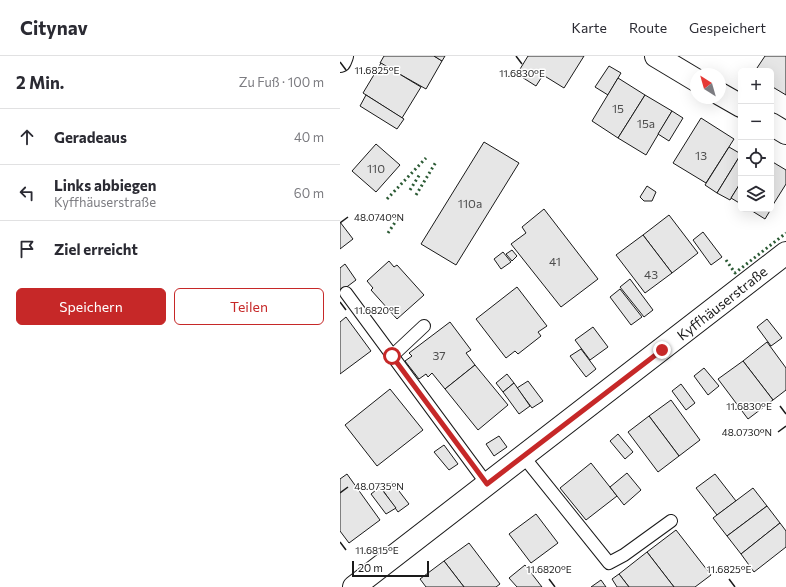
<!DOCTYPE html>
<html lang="de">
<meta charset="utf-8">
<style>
body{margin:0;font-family:Commissioner,sans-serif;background:#f7f7f7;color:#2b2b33}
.controls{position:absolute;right:12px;top:12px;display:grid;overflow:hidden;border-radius:6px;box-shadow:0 4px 16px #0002}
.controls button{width:36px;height:36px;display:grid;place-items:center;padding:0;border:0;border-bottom:1px solid #e1e1e2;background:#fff;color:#2b2b33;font:20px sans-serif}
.compass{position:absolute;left:350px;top:12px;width:36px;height:36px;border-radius:50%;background:#fff;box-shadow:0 4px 16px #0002;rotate:323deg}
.scale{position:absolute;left:12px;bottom:10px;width:77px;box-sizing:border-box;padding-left:4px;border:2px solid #1a1a1a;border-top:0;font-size:11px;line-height:14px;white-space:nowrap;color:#1a1a1a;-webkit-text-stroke:3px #fff;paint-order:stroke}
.stop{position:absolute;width:12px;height:12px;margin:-9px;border:3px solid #c62828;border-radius:50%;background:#fff}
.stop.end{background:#c62828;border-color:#fff;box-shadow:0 1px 4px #0008}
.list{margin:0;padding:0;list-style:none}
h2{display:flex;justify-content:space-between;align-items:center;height:52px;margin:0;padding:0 16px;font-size:17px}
h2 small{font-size:13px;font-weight:400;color:#7c7c81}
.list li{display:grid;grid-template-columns:26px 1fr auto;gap:12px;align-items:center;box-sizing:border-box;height:56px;padding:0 16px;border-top:1px solid #e1e1e2}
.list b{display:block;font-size:15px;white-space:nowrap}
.list p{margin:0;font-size:13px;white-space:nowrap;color:#7c7c81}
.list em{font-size:13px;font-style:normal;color:#7c7c81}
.actions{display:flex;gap:8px;padding:12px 16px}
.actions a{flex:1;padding:9px 0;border:1px solid #c62828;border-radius:6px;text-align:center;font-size:14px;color:#c62828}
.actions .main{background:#c62828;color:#fff}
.icon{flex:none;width:22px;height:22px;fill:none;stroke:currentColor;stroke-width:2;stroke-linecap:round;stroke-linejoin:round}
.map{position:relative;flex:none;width:446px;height:531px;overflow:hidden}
header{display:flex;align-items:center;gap:24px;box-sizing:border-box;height:56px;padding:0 20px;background:#fff;border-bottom:1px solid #e1e1e2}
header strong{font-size:19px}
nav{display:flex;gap:22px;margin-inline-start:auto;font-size:14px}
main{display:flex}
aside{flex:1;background:#fff}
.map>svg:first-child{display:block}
</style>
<header>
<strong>Citynav</strong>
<nav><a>Karte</a><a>Route</a><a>Gespeichert</a></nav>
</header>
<main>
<aside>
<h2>2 Min.<small>Zu Fuß · 100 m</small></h2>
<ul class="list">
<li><svg class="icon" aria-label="ahead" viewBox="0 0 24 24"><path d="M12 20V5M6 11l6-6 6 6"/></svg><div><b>Geradeaus</b></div><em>40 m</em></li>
<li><svg class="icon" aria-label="left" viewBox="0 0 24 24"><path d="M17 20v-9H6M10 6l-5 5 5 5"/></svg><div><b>Links abbiegen</b><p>Kyffhäuserstraße</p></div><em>60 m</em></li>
<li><svg class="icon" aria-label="arrive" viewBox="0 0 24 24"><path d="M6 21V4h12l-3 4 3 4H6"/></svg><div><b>Ziel erreicht</b></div></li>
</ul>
<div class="actions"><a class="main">Speichern</a><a>Teilen</a></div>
</aside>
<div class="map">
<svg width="446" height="531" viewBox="0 0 446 531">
<rect width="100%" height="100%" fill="#fff"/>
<g fill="#e6e6e6" stroke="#1a1a1a">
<polygon points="44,0 94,0 102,5 86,33 40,7"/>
<polygon points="94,0 105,0 102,5"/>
<polygon points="188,0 244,0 224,32 203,19 196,30 177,18"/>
<polygon points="425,0 446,0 446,39 431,30 431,15 415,15"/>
<polygon points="41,7 81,31 62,62 23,37"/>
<polygon points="269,10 281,17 268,39 255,31"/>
<polygon points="278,22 305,39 278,82 252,65"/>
<polygon points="26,39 64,63 57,73 20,50"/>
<polygon points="305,39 332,55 306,99 278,82"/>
<polygon points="332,55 343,62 329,85 318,78"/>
<polygon points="361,62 394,83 366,127 333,107"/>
<polygon points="144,86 179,107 116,209 81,188"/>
<polygon points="36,88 60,109 36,136 12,115"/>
<polygon points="389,91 401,98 377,137 365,129"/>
<polygon points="401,98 401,126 390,144 377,137"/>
<polygon points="431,105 446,114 446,128 431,152"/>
<polygon points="401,126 401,148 391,142"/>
<polygon points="307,130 316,136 312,145 304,145 300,141"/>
<polygon points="204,153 258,223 221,251 171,188 186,177 182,171"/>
<polygon points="409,153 431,153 425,163"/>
<polygon points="329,159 358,197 332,217 303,179"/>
<polygon points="0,166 13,183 0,193"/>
<polygon points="363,176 382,201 371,209 353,184"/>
<polygon points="303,179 332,217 305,237 276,199"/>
<polygon points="172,194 177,200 172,205 166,198"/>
<polygon points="163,196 171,206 161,213 154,203"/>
<polygon points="49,205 54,211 57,209 84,239 57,263 31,234 33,232 27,225"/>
<polygon points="5,208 16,224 0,236 0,212"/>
<polygon points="290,223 313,254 304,261 280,231"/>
<polygon points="177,231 207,270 198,276 201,280 178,298 175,295 166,302 136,263"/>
<polygon points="280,233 302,261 291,269 270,241"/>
<polygon points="6,261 31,295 0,318 0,266"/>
<polygon points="427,263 442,282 431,290 417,271"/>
<polygon points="110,266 131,294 126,297 135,309 105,333 92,317 88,321 86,318 79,323 65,305 72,300 69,297"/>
<polygon points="253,271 268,291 250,304 235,284"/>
<polygon points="427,286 446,312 446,334 433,344 403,305"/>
<polygon points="241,293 256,313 246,321 230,300"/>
<polygon points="403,305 433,344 408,363 378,323"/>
<polygon points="135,309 168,349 138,374 105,333"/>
<polygon points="364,312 379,330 368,339 354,320"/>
<polygon points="167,318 174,327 163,336 156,327"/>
<polygon points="188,325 203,345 192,352 177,332"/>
<polygon points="174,327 190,350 179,358 163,336"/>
<polygon points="341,328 355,347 346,354 332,335"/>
<polygon points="50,333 83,374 37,410 5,369"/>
<polygon points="331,344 360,384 339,400 309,360"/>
<polygon points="309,360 339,400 318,416 288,376"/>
<polygon points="278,378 293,396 285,403 270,385"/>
<polygon points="159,380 167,391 154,400 146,388"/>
<polygon points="104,389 118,408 109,414 94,396"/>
<polygon points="251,407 277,440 246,464 220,432"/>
<polygon points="287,417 301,434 284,449 270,431"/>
<polygon points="7,418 40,464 9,487 0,475 0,423"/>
<polygon points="375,418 396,445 377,459 356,432"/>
<polygon points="52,426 69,448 58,456 42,433"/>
<polygon points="40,431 56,452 46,458 31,438"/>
<polygon points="413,432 427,450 387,480 373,462"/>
<polygon points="427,450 440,467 401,498 387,480"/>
<polygon points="196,458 218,487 191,507 169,478"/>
<polygon points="440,467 446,475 446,491 414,516 401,498"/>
<polygon points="336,474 371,519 355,531 334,531 307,496"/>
<polygon points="129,487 160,528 156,531 124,531 104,505"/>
<polygon points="307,496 334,531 289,531 279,518"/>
<polygon points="104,505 124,531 86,531 80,523"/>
<polygon points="185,509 202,531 177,531 169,522"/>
<polygon points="279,518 289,531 277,531 272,523"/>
<polygon points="261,524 266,531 251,531"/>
</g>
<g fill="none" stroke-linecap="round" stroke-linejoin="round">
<defs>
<g id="service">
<polyline points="6,237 147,428"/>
<polyline points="52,300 84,270"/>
<polyline points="183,400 269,507 284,499 331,465"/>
</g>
<g id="minor">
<polyline points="316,0 356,24"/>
<polyline points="380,38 401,50"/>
<polyline points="431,68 446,77"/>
<polyline points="14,531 446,197"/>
</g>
<polyline id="tertiary" points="0,5 2,0"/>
</defs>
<use href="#service" stroke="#1a1a1a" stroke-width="14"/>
<use href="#minor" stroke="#1a1a1a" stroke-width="24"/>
<use href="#tertiary" stroke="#1a1a1a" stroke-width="24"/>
<use href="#service" stroke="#fff" stroke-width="12"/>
<use href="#minor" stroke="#fff" stroke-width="22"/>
<use href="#tertiary" stroke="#fff" stroke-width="22"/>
<g stroke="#2b5a34" stroke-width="3" stroke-dasharray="2 3" stroke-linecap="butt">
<polyline points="70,134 80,118"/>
<polyline points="76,139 96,106"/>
<polyline points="47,143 86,102"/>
<polyline points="48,177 60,159"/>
<polyline points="386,204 395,217 446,177"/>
</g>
</g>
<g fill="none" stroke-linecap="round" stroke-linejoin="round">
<polyline stroke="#c62828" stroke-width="5" points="52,300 147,428 322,294"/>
</g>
<path fill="none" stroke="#1a1a1a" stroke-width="1.5" d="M 176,0 L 182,8M 0,6 L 6,14M 0,167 L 8,161M 0,246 L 6,254M 440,350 L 446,358M 438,376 L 446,370M 0,437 L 8,431M 0,486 L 6,494M 209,523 L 215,531M 389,523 L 395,531"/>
<g text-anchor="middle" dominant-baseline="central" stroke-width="3" stroke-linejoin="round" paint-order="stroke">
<g font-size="12" fill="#4d4d4d">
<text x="278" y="52">15</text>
<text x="306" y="67">15a</text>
<text x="361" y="99">13</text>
<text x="36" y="112">110</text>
<text x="130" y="147">110a</text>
<text x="215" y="205">41</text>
<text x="311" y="218">43</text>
<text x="99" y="299">37</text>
</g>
<g font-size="14" fill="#1a1a1a" stroke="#fff">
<text transform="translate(382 247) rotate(-38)">Kyffhäuserstraße</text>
</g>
</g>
<g font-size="10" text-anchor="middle" fill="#1a1a1a" stroke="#fff" stroke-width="3" stroke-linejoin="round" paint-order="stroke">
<text x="37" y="18">11.6825°E</text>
<text x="182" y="21">11.6830°E</text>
<text x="39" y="165">48.0740°N</text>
<text x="37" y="258">11.6820°E</text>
<text x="409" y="354">11.6830°E</text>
<text x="407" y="380">48.0730°N</text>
<text x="39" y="434">48.0735°N</text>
<text x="37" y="498">11.6815°E</text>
<text x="209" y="517">11.6820°E</text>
<text x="389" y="517">11.6825°E</text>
</g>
</svg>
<div class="controls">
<button>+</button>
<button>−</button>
<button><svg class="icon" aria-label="locate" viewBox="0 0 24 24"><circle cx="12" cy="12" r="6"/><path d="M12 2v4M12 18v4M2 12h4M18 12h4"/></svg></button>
<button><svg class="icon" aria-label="layers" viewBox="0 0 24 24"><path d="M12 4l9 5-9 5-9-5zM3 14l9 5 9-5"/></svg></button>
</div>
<svg class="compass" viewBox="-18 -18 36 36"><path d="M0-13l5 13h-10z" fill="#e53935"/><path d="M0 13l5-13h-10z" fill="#7c7c81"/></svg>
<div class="scale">20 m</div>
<div class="stop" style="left:52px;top:300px"></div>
<div class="stop end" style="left:322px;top:294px"></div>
</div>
</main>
